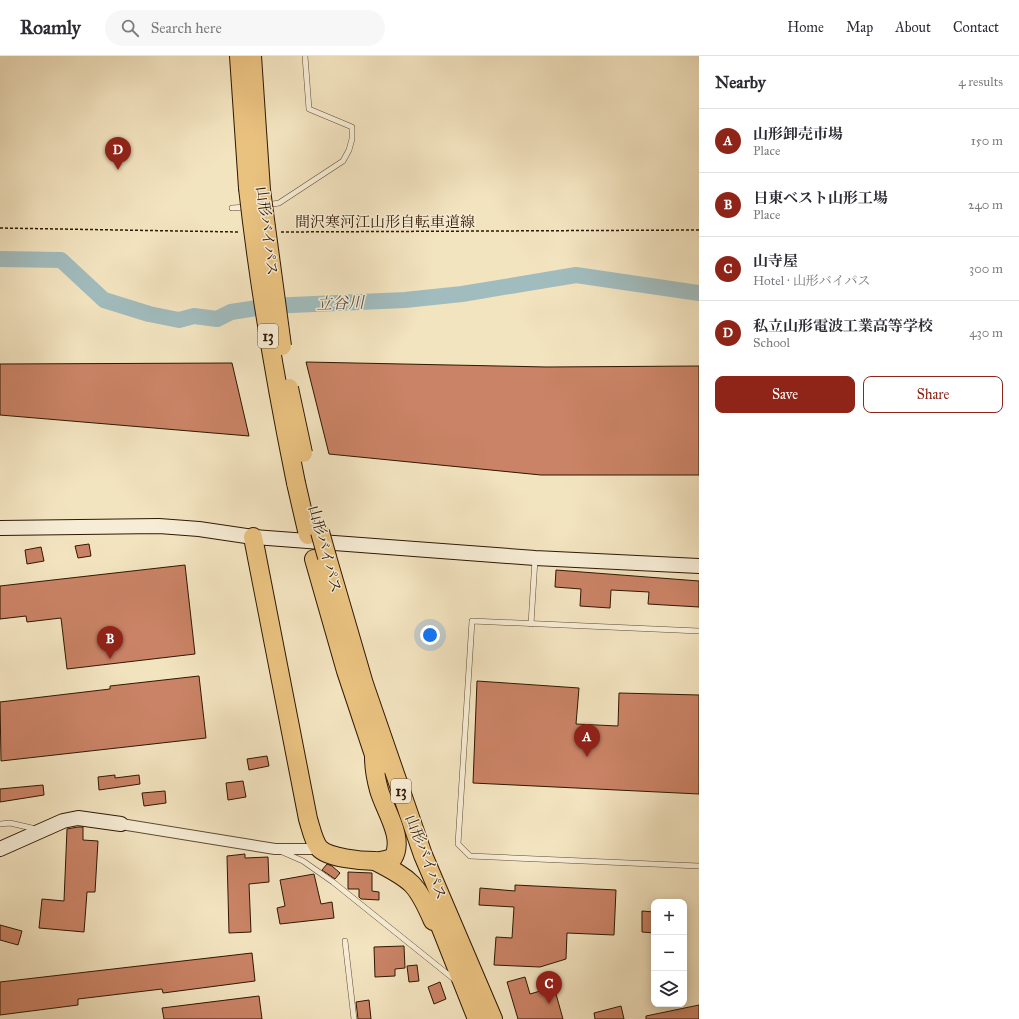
<!DOCTYPE html>
<meta charset="utf-8">
<style>
body{margin:0;font-family:"IM FELL Great Primer","Noto Serif JP",serif;background:#f7f7f7;color:#2b2b33}
.controls{position:absolute;right:12px;bottom:12px;display:grid;overflow:hidden;border-radius:8px;box-shadow:0 2px 10px #0003}
.controls button{width:36px;height:36px;display:grid;place-items:center;padding:0;border:0;border-bottom:1px solid #e1e1e2;background:#fff;color:#2b2b33;font:20px sans-serif}
.you{position:absolute;left:430px;top:579px;width:14px;height:14px;margin:-10px;border:3px solid #fff;border-radius:50%;background:#1a73e8;box-shadow:0 0 0 6px #1a73e833}
.badge{display:grid;place-items:center;width:26px;height:26px;border-radius:50%;background:#8f2418;color:#fff;font-size:13px;font-weight:700}
.pin{position:absolute;translate:-50% -33px;filter:drop-shadow(0 1px 2px #0008)}
.pin::after{content:'';position:absolute;top:21px;width:14px;height:12px;background:inherit;clip-path:polygon(0 0,100% 0,50% 100%)}
.list{margin:0;padding:0;list-style:none}
h2{display:flex;justify-content:space-between;align-items:center;height:52px;margin:0;padding:0 16px;font-size:17px}
h2 small{font-size:13px;font-weight:400;color:#7c7c81}
.list li{display:grid;grid-template-columns:26px 1fr auto;gap:12px;align-items:center;box-sizing:border-box;height:64px;padding:0 16px;border-top:1px solid #e1e1e2}
.list b{display:block;font-size:15px;white-space:nowrap}
.list p{margin:0;font-size:13px;white-space:nowrap;color:#7c7c81}
.list em{font-size:13px;font-style:normal;color:#7c7c81}
.actions{display:flex;gap:8px;padding:12px 16px}
.actions a{flex:1;padding:9px 0;border:1px solid #8f2418;border-radius:8px;text-align:center;font-size:14px;color:#8f2418}
.actions .main{background:#8f2418;color:#fff}
.icon{flex:none;width:22px;height:22px;fill:none;stroke:currentColor;stroke-width:2;stroke-linecap:round;stroke-linejoin:round}
.map{position:relative;flex:none;width:699px;height:963px;overflow:hidden}
header{display:flex;align-items:center;gap:24px;box-sizing:border-box;height:56px;padding:0 20px;background:#fff;border-bottom:1px solid #e1e1e2}
header strong{font-size:19px}
nav{display:flex;gap:22px;margin-inline-start:auto;font-size:14px}
.search{width:280px;height:36px;background:#f7f7f7;display:flex;align-items:center;gap:10px;box-sizing:border-box;padding:0 14px;border-radius:22px;color:#7c7c81;font-size:15px}
main{display:flex}
aside{flex:1;background:#fff}
.map>svg:first-child{display:block}
</style>
<header>
<strong>Roamly</strong>
<div class="search"><svg class="icon" aria-label="search" viewBox="0 0 24 24"><circle cx="10" cy="10" r="6"/><path d="M15 15l6 6"/></svg>Search here</div>
<nav><a>Home</a><a>Map</a><a>About</a><a>Contact</a></nav>
</header>
<main>
<div class="map">
<svg width="699" height="963" viewBox="0 0 699 963">
<rect width="100%" height="100%" fill="#f3e4c0"/>
<filter id="stains"><feTurbulence type="fractalNoise" baseFrequency=".005" numOctaves="4"/><feColorMatrix values="0 0 0 0 .2 0 0 0 0 .09 0 0 0 0 .02 0 0 0 .5 -.17"/></filter>
<radialGradient id="worn" r=".72"><stop offset=".6" stop-color="#630" stop-opacity="0"/><stop offset="1" stop-color="#630" stop-opacity=".3"/></radialGradient>
<g fill="none" stroke-linecap="round" stroke-linejoin="round">
<polyline stroke="#a1bcbe" stroke-width="16" points="0,203 61,204 104,244 149,258 179,264 194,260 217,263 231,256 269,250 405,244 462,238 576,219 699,237"/>
</g>
<g fill="#ca8366" stroke="#2f1701">
<polygon points="306,306 547,311 699,310 699,419 541,419 329,398"/>
<polygon points="232,307 249,380 0,359 0,308"/>
<polygon points="89,488 91,500 78,502 75,490"/>
<polygon points="41,491 44,505 27,508 25,494"/>
<polygon points="185,509 195,598 67,613 61,562 27,566 26,560 0,563 0,530"/>
<polygon points="556,514 699,525 699,551 648,548 649,536 611,534 610,552 580,550 581,533 555,531"/>
<polygon points="199,620 206,682 1,705 0,646 110,633 110,630"/>
<polygon points="477,625 579,632 576,668 618,670 619,637 699,639 699,738 473,727"/>
<polygon points="267,700 269,710 249,714 247,703"/>
<polygon points="115,719 115,722 139,719 140,728 99,734 98,721"/>
<polygon points="243,725 246,741 228,744 226,727"/>
<polygon points="43,729 44,739 0,746 0,733"/>
<polygon points="165,735 166,747 144,750 142,737"/>
<polygon points="78,771 83,771 83,784 98,785 95,836 87,836 84,876 39,872 42,843 64,845 67,773"/>
<polygon points="245,798 245,802 268,801 269,826 249,828 251,876 229,877 227,800"/>
<polygon points="327,808 332,810 340,817 335,823 322,814"/>
<polygon points="348,816 372,817 372,835 379,836 379,844 361,843 359,841 359,833 348,833"/>
<polygon points="314,818 321,848 332,846 334,862 280,868 277,852 285,850 280,824"/>
<polygon points="515,829 616,834 614,879 567,877 566,903 540,911 494,909 496,881 512,882 514,851 479,849 480,832 515,835"/>
<polygon points="642,855 654,856 654,877 642,876"/>
<polygon points="0,869 22,875 18,889 0,884"/>
<polygon points="404,890 405,912 395,913 395,920 375,921 374,891"/>
<polygon points="252,897 255,925 163,937 162,933 78,943 78,949 0,959 0,926"/>
<polygon points="417,909 419,925 409,926 407,910"/>
<polygon points="525,921 530,938 554,931 563,963 518,963 507,926"/>
<polygon points="440,926 446,943 434,948 428,931"/>
<polygon points="259,940 262,963 164,963 162,952"/>
<polygon points="369,944 371,963 358,963 356,946"/>
<polygon points="699,949 699,963 646,963 646,960"/>
<polygon points="621,950 624,963 595,963 594,957"/>
</g>
<g fill="none" stroke-linecap="round" stroke-linejoin="round">
<defs>
<g id="lane">
<polyline points="267,149 279,147 343,105 349,94 352,83 352,71 309,53 305,0"/>
<polyline points="232,152 247,151"/>
<polyline points="531,568 535,503"/>
<polyline points="699,575 472,565 458,788 470,800 699,810"/>
<polyline points="0,768 10,767 36,773"/>
<polyline points="280,795 303,805 333,826 455,924"/>
<polyline points="345,885 354,963"/>
</g>
<polyline id="street" points="121,768 275,793 320,793"/>
<g id="secondary">
<polyline points="0,472 159,470 199,473 253,481 535,502 699,510"/>
<polyline points="0,793 63,765 78,762 121,768"/>
</g>
<g id="highway">
<polyline points="239,0 248,132"/>
<polyline points="252,0 261,134"/>
<polyline points="296,427 308,479"/>
<path d="M 253,481 L 308,763 C 311,772 313,784 319,792 C 328,802 362,805 375,805 C 381,806 388,803 393,802 C 405,782 385,755 379,734 C 376,723 374,712 374,701"/>
<polyline points="327,501 364,628 423,799 493,963"/>
<polyline points="314,503 346,615 378,711"/>
<path d="M 377,806 C 412,824 417,828 433,865"/>
<polyline points="433,852 477,963"/>
</g>
</defs>
<use href="#lane" stroke="#604a31" stroke-width="6"/>
<use href="#street" stroke="#604a31" stroke-width="12"/>
<use href="#secondary" stroke="#2f1701" stroke-width="16"/>
<use href="#highway" stroke="#2f1701" stroke-width="20"/>
<g stroke="#2f1701" stroke-width="1.5" stroke-dasharray="3 2" stroke-linecap="butt">
<polyline points="0,172 239,176"/>
<polyline points="281,176 699,174"/>
</g>
<use href="#lane" stroke="#f7edd6" stroke-width="5"/>
<use href="#street" stroke="#f7edd6" stroke-width="10"/>
<use href="#secondary" stroke="#f7edd6" stroke-width="14"/>
<use href="#highway" stroke="#eac280" stroke-width="18"/>
<defs>
<g id="highway-bridge">
<path d="M 248,132 C 259,231 276,329 296,427"/>
<polyline points="261,134 282,290"/>
<polyline points="289,332 303,397"/>
<polyline points="320,476 327,501"/>
</g>
</defs>
<use href="#highway-bridge" stroke="#2f1701" stroke-width="20" stroke-linecap="butt"/>
<use href="#highway-bridge" stroke="#eac280" stroke-width="18"/>
</g>
<g text-anchor="middle" dominant-baseline="central" stroke-width="3" stroke-linejoin="round" paint-order="stroke">
<g fill="#f7edd6" stroke="#6b5741" stroke-width="1">
<rect x="258" y="268" width="20" height="24" rx="3"/>
<rect x="391" y="723" width="20" height="24" rx="3"/>
</g>
<g font-size="14" font-weight="bold" fill="#2f1701">
<text x="268" y="280">13</text>
<text x="401" y="735">13</text>
</g>
<g font-size="15" fill="#2f1701" stroke="#f7edd6">
<text x="385" y="166">間沢寒河江山形自転車道線</text>
<text transform="translate(267 175) rotate(83)">山形バイパス</text>
<text transform="translate(325 493) rotate(75)">山形バイパス</text>
<text transform="translate(426 801) rotate(69)">山形バイパス</text>
</g>
<g font-size="16" font-style="italic" fill="#575143" stroke="#f7edd6">
<text transform="translate(340 247) rotate(-2)">立谷川</text>
</g>
</g>
<rect width="100%" height="100%" filter="url(#stains)"/>
<rect width="100%" height="100%" fill="url(#worn)"/>
</svg>
<div class="controls">
<button>+</button>
<button>−</button>
<button><svg class="icon" aria-label="layers" viewBox="0 0 24 24"><path d="M12 4l9 5-9 5-9-5zM3 14l9 5 9-5"/></svg></button>
</div>
<div class="you"></div>
<div class="pin badge" style="left:587px;top:701px">A</div>
<div class="pin badge" style="left:110px;top:603px">B</div>
<div class="pin badge" style="left:549px;top:948px">C</div>
<div class="pin badge" style="left:118px;top:114px">D</div>
</div>
<aside>
<h2>Nearby<small>4 results</small></h2>
<ul class="list">
<li><span class="badge">A</span><div><b>山形卸売市場</b><p>Place</p></div><em>150 m</em></li>
<li><span class="badge">B</span><div><b>日東ベスト山形工場</b><p>Place</p></div><em>240 m</em></li>
<li><span class="badge">C</span><div><b>山寺屋</b><p>Hotel · 山形バイパス</p></div><em>300 m</em></li>
<li><span class="badge">D</span><div><b>私立山形電波工業高等学校</b><p>School</p></div><em>430 m</em></li>
</ul>
<div class="actions"><a class="main">Save</a><a>Share</a></div>
</aside>
</main>
